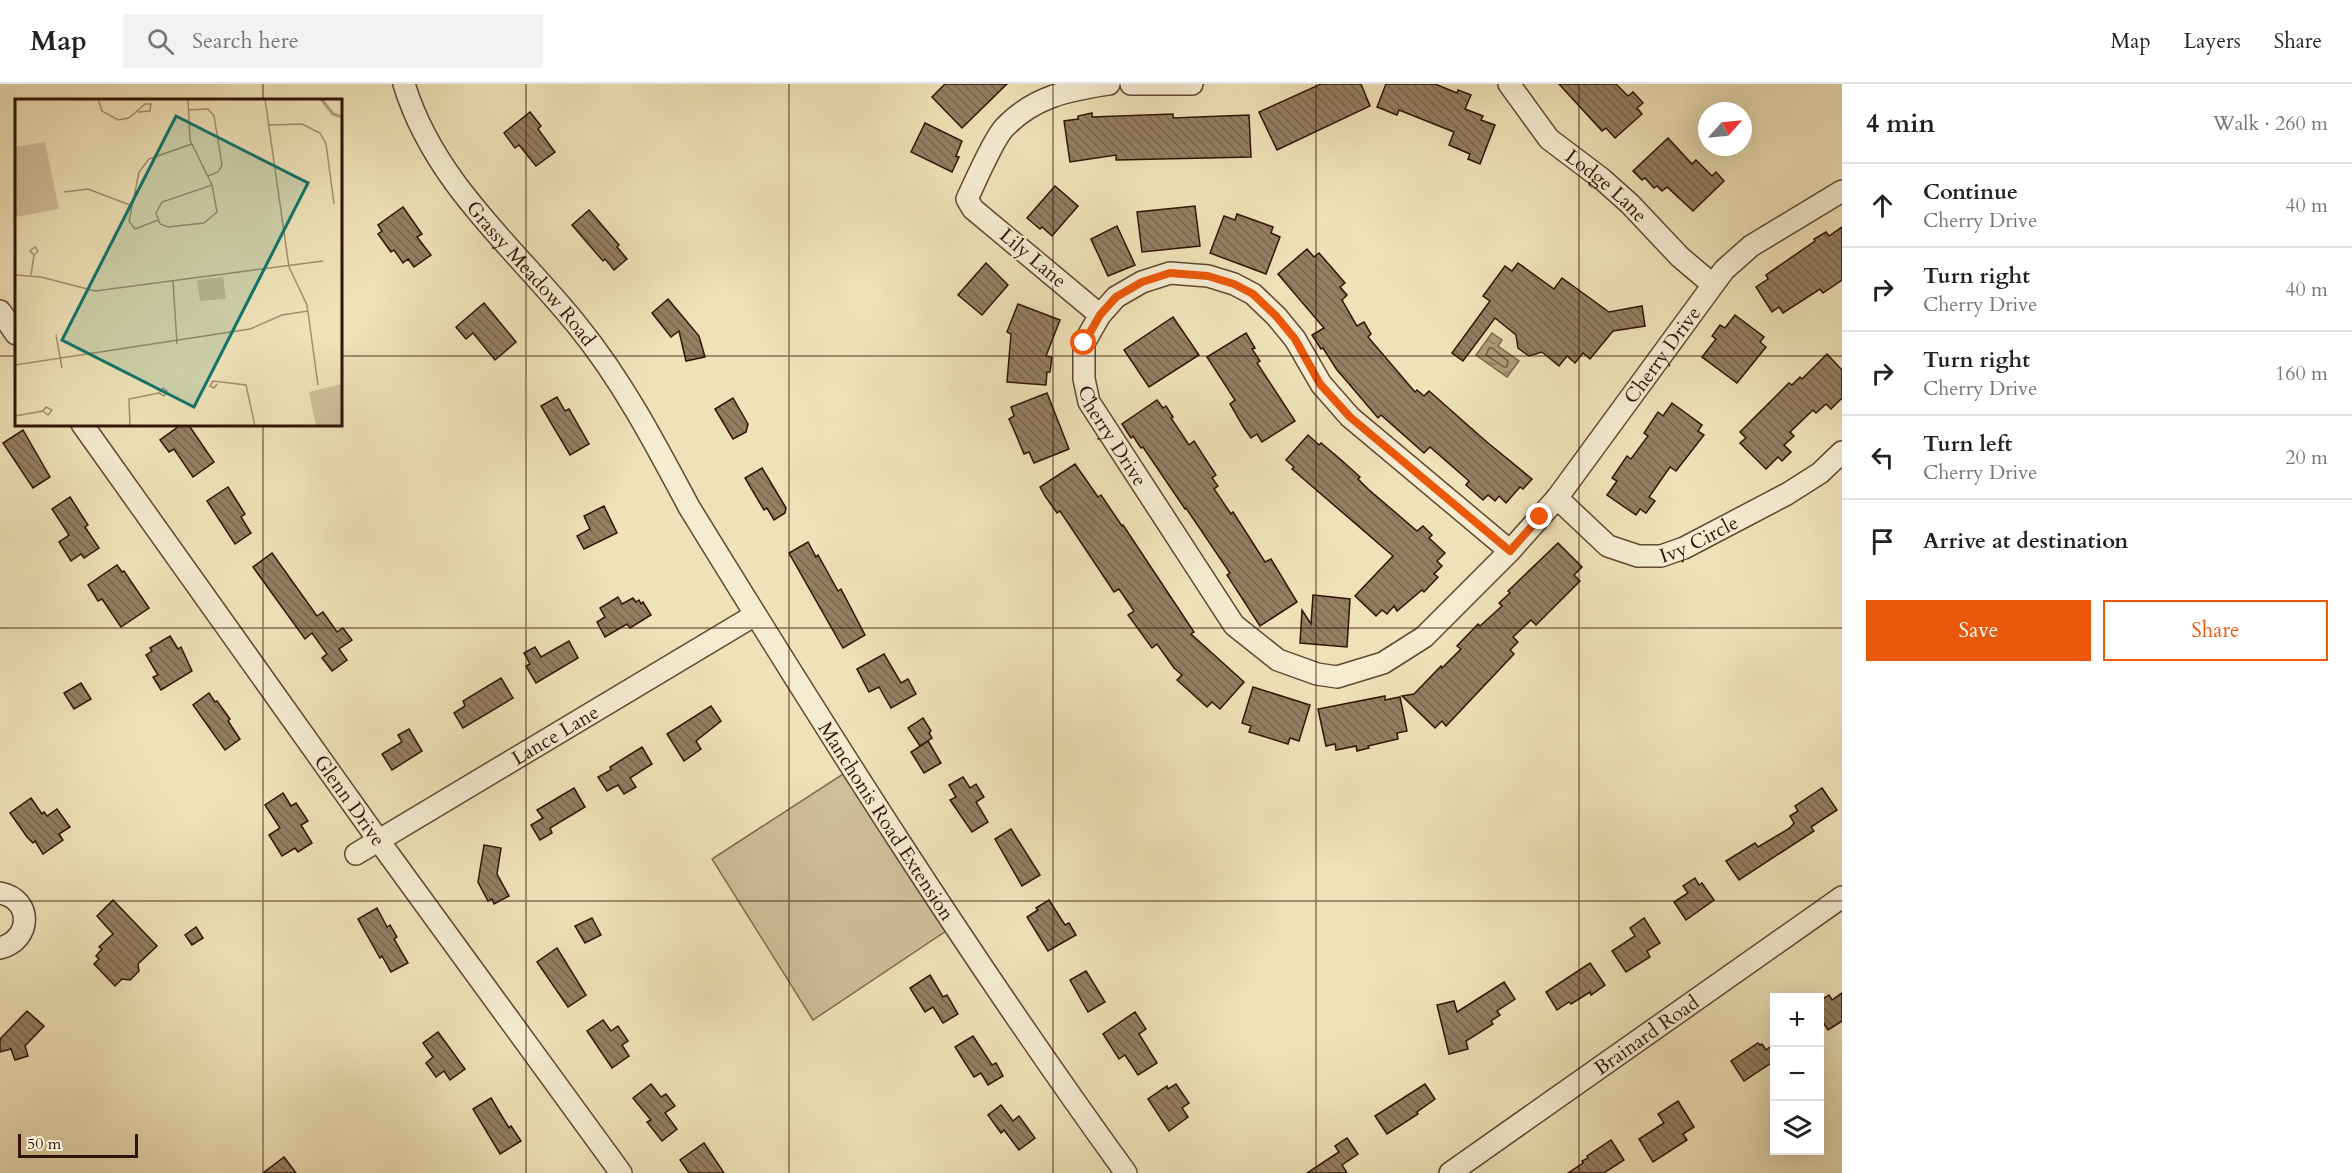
<!DOCTYPE html>
<meta charset="utf-8">
<style>
body{margin:0;font-family:Cardo,serif;background:#f2f2f2;color:#222}
.controls{position:absolute;right:18px;bottom:18px;display:grid;overflow:hidden;border-radius:0px;box-shadow:0 6px 24px #0002}
.controls button{width:54px;height:54px;display:grid;place-items:center;padding:0;border:0;border-bottom:2px solid #e0e0e0;background:#fff;color:#222;font:30px sans-serif}
.compass{position:absolute;left:1698px;top:18px;width:54px;height:54px;border-radius:50%;background:#fff;box-shadow:0 6px 24px #0002;rotate:63deg}
.scale{position:absolute;left:18px;bottom:15px;width:120px;box-sizing:border-box;padding-left:6px;border:3px solid #321306;border-top:0;font-size:16px;line-height:21px;white-space:nowrap;color:#321306;-webkit-text-stroke:4px #f5ecd1;paint-order:stroke}
.stop{position:absolute;width:18px;height:18px;margin:-14px;border:4px solid #ea580c;border-radius:50%;background:#fff}
.stop.end{background:#ea580c;border-color:#fff;box-shadow:0 2px 6px #0008}
.list{margin:0;padding:0;list-style:none}
h2{display:flex;justify-content:space-between;align-items:center;height:78px;margin:0;padding:0 24px;font-size:26px}
h2 small{font-size:20px;font-weight:400;color:#767676}
.list li{display:grid;grid-template-columns:39px 1fr auto;gap:18px;align-items:center;box-sizing:border-box;height:84px;padding:0 24px;border-top:2px solid #e0e0e0}
.list b{display:block;font-size:22px;white-space:nowrap}
.list p{margin:0;font-size:20px;white-space:nowrap;color:#767676}
.list em{font-size:20px;font-style:normal;color:#767676}
.actions{display:flex;gap:12px;padding:18px 24px}
.actions a{flex:1;padding:14px 0;border:2px solid #ea580c;border-radius:0px;text-align:center;font-size:21px;color:#ea580c}
.actions .main{background:#ea580c;color:#fff}
.icon{flex:none;width:33px;height:33px;fill:none;stroke:currentColor;stroke-width:2;stroke-linecap:round;stroke-linejoin:round}
.map{position:relative;flex:none;width:1842px;height:1089px;overflow:hidden}
header{display:flex;align-items:center;gap:36px;box-sizing:border-box;height:84px;padding:0 30px;background:#fff;border-bottom:2px solid #e0e0e0}
header strong{font-size:28px}
nav{display:flex;gap:33px;margin-inline-start:auto;font-size:21px}
.search{width:420px;height:54px;background:#f2f2f2;display:flex;align-items:center;gap:15px;box-sizing:border-box;padding:0 21px;border-radius:0px;color:#767676;font-size:22px}
main{display:flex}
aside{flex:1;background:#fff}
.map>svg:first-child{display:block}
</style>
<header>
<strong>Map</strong>
<div class="search"><svg class="icon" aria-label="search" viewBox="0 0 24 24"><circle cx="10" cy="10" r="6"/><path d="M15 15l6 6"/></svg>Search here</div>
<nav><a>Map</a><a>Layers</a><a>Share</a></nav>
</header>
<main>
<div class="map">
<svg width="1842" height="1089" viewBox="0 0 1842 1089">
<defs>
<pattern id="water-ripples" width="26" height="14" patternUnits="userSpaceOnUse" patternTransform="scale(1.5)"><rect width="26" height="14" fill="#af9c7b"/><path d="M2 4q2-2 4 0t4 0M15 11q2-2 4 0t4 0" fill="none" stroke="#8f7e63"/></pattern>
<pattern id="building-back-hatch" width="6" height="6" patternUnits="userSpaceOnUse" patternTransform="scale(1.5)"><rect width="6" height="6" fill="#947f63"/><path d="M-1 5l2 2M0 0l6 6M5-1l2 2" fill="none" stroke="#796750"/></pattern>
</defs>
<rect width="100%" height="100%" fill="#efe2b8"/>
<filter id="stains"><feTurbulence type="fractalNoise" baseFrequency=".00333" numOctaves="4"/><feColorMatrix values="0 0 0 0 .2 0 0 0 0 .09 0 0 0 0 .02 0 0 0 .5 -.17"/></filter>
<radialGradient id="worn" r=".72"><stop offset=".6" stop-color="#630" stop-opacity="0"/><stop offset="1" stop-color="#630" stop-opacity=".3"/></radialGradient>
<polygon fill="#cfbf9a" stroke="#806950" stroke-width="1.5" points="843,690 946,847 813,936 712,775"/>
<polygon fill="url(#water-ripples)" stroke="#7d654c" stroke-width="1.5" points="1492,249 1502,256 1498,262 1519,277 1507,293 1476,271"/>
<g fill="none" stroke-linecap="round" stroke-linejoin="round">
<polygon stroke="#705840" stroke-width="1.5" points="1489,264 1492,264 1508,277 1507,283 1504,283 1486,271"/>
</g>
<g fill="url(#building-back-hatch)" stroke="#321306" stroke-width="1.5">
<polygon points="945,0 1007,0 962,44 932,13"/>
<polygon points="1321,0 1361,0 1370,22 1277,66 1259,28"/>
<polygon points="1386,0 1435,0 1457,9 1458,6 1471,11 1465,25 1483,32 1481,36 1495,41 1480,80 1468,75 1470,70 1449,61 1454,48 1399,26 1397,31 1377,23"/>
<polygon points="1559,0 1616,0 1628,12 1633,8 1643,19 1637,24 1642,30 1615,54 1606,44 1602,47"/>
<polygon points="530,28 541,42 538,45 555,68 536,82 519,61 515,64 504,49"/>
<polygon points="1092,29 1092,33 1173,30 1173,34 1249,31 1251,73 1116,76 1116,71 1070,78 1064,37 1078,35 1078,32"/>
<polygon points="925,39 962,57 956,72 959,73 952,88 911,68"/>
<polygon points="1668,54 1692,80 1696,76 1712,92 1716,88 1724,97 1693,127 1667,103 1662,107 1657,102 1654,104 1645,94 1642,96 1633,87"/>
<polygon points="1055,102 1078,122 1052,152 1042,143 1040,145 1027,134"/>
<polygon points="1195,122 1200,162 1142,168 1137,128"/>
<polygon points="403,123 422,150 417,153 431,171 414,183 408,175 403,179 394,166 391,168 378,150 382,147 378,141"/>
<polygon points="589,126 619,161 617,163 627,175 614,186 605,175 603,177 572,141"/>
<polygon points="1237,130 1273,143 1271,149 1280,153 1266,190 1210,169 1224,132 1235,136"/>
<polygon points="1117,142 1135,181 1108,192 1091,155"/>
<polygon points="1842,143 1842,196 1823,209 1820,205 1783,229 1779,223 1772,228 1756,203 1768,195 1766,191 1815,157 1814,155 1826,148 1829,152"/>
<polygon points="1307,165 1314,173 1319,169 1345,199 1340,203 1347,211 1342,216 1357,242 1364,238 1371,250 1368,253 1415,308 1417,306 1424,312 1429,307 1488,359 1532,395 1523,405 1520,403 1506,419 1499,412 1495,417 1488,411 1483,416 1466,401 1469,397 1430,363 1424,369 1381,331 1378,334 1350,301 1351,300 1350,301 1337,286 1323,264 1321,265 1312,251 1324,244 1278,190"/>
<polygon points="986,179 1008,201 982,231 958,211"/>
<polygon points="1518,179 1554,205 1562,194 1609,228 1642,222 1645,242 1613,247 1590,275 1583,269 1575,279 1567,272 1559,282 1542,268 1529,272 1518,264 1516,251 1495,234 1463,277 1452,269 1490,217 1483,212 1505,182 1512,187"/>
<polygon points="668,215 699,252 705,273 686,277 679,247 671,253 652,229"/>
<polygon points="484,219 516,258 495,276 473,249 466,255 456,243"/>
<polygon points="1018,220 1060,236 1046,272 1052,273 1050,288 1047,288 1046,301 1007,298 1011,250 1007,248"/>
<polygon points="1735,231 1764,253 1760,258 1766,263 1737,299 1702,273 1716,255 1712,252 1720,241 1725,244"/>
<polygon points="1173,233 1199,271 1149,303 1124,266"/>
<polygon points="1246,249 1255,264 1252,265 1260,277 1257,279 1295,337 1262,358 1257,350 1251,354 1244,344 1230,320 1235,316 1207,273"/>
<polygon points="1827,270 1842,286 1842,314 1831,325 1826,320 1816,329 1813,326 1790,348 1794,352 1784,361 1791,368 1782,377 1778,373 1766,385 1740,359 1746,354 1740,348 1789,299 1792,301 1800,293 1802,295"/>
<polygon points="1047,309 1069,365 1034,379 1029,368 1024,370 1014,346 1009,335 1014,332 1011,323"/>
<polygon points="557,313 565,327 569,325 589,360 570,371 541,322"/>
<polygon points="733,314 748,340 746,348 733,355 715,325"/>
<polygon points="1157,316 1163,324 1166,322 1173,333 1171,334 1189,361 1194,357 1216,391 1212,394 1218,402 1214,405 1231,430 1233,428 1265,478 1271,475 1297,518 1260,542 1227,491 1230,489 1186,424 1185,425 1143,363 1141,364 1133,352 1131,354 1122,340"/>
<polygon points="1672,319 1702,341 1698,347 1704,351 1676,387 1670,383 1649,413 1655,417 1646,429 1640,425 1636,431 1607,411 1617,397 1612,394 1627,372 1631,375 1648,352 1644,349 1658,328 1663,332"/>
<polygon points="182,340 188,340 214,378 193,393 174,365 169,368 160,356"/>
<polygon points="23,346 50,393 33,404 3,359"/>
<polygon points="1308,351 1319,361 1321,359 1339,374 1360,393 1358,395 1368,405 1417,447 1423,442 1432,451 1429,454 1445,469 1437,477 1442,482 1434,490 1438,493 1424,508 1422,506 1397,527 1394,522 1387,530 1382,526 1376,532 1355,512 1393,472 1292,385 1294,383 1286,376"/>
<polygon points="1075,380 1098,413 1101,411 1122,442 1123,441 1194,548 1191,550 1244,598 1220,625 1212,618 1207,623 1177,596 1182,591 1174,584 1157,560 1152,564 1128,531 1134,527 1119,505 1114,508 1060,427 1057,429 1045,412 1040,403"/>
<polygon points="762,384 786,424 785,429 774,436 767,424 764,426 745,394"/>
<polygon points="228,403 245,430 241,433 251,449 235,460 207,417"/>
<polygon points="70,413 88,441 85,443 99,464 84,474 81,470 71,477 59,458 69,451 52,425"/>
<polygon points="604,422 617,449 584,465 577,452 590,445 584,432"/>
<polygon points="808,458 816,473 818,471 838,507 841,505 865,551 843,564 789,469"/>
<polygon points="1558,459 1582,483 1574,491 1580,497 1536,541 1531,536 1513,553 1518,558 1510,566 1514,570 1446,642 1442,637 1435,644 1402,612 1414,610 1441,582 1442,584 1461,565 1457,562 1478,540 1480,542 1502,522 1499,519 1510,509 1508,507"/>
<polygon points="272,469 317,532 323,528 337,548 343,544 352,556 339,565 347,576 332,587 322,574 327,570 312,549 305,555 253,483"/>
<polygon points="117,481 122,488 124,487 149,524 121,543 102,515 98,517 88,501"/>
<polygon points="1313,511 1350,515 1347,563 1300,559 1302,526 1311,540"/>
<polygon points="618,513 622,520 633,514 636,518 639,516 641,520 643,518 651,531 630,544 627,540 605,553 597,538 605,533 600,524"/>
<polygon points="170,552 178,565 181,563 192,587 161,606 153,593 158,591 146,571 152,567 150,564"/>
<polygon points="569,557 578,574 536,599 526,582 530,580 524,569 535,563 541,573"/>
<polygon points="884,570 901,599 908,595 916,610 891,624 879,603 869,608 857,585"/>
<polygon points="501,594 513,614 463,644 454,629 465,622 463,617"/>
<polygon points="81,599 91,615 74,625 64,609"/>
<polygon points="1253,603 1310,621 1299,657 1290,654 1288,660 1249,648 1251,642 1242,639"/>
<polygon points="209,609 215,618 217,617 230,635 228,637 240,655 225,666 193,621"/>
<polygon points="1385,612 1385,616 1400,613 1407,647 1397,649 1398,655 1368,662 1369,664 1357,667 1356,662 1336,666 1335,660 1326,662 1318,625"/>
<polygon points="711,622 721,637 696,657 701,665 684,677 667,650"/>
<polygon points="923,634 931,647 929,649 932,654 920,662 908,644"/>
<polygon points="409,645 422,667 392,686 382,670 402,658 398,651"/>
<polygon points="928,657 941,679 924,689 911,668"/>
<polygon points="642,663 652,680 630,694 636,703 624,710 618,701 607,707 598,693 611,686 610,683"/>
<polygon points="963,693 970,704 976,700 984,713 976,718 988,738 972,748 950,716 956,713 949,701"/>
<polygon points="574,704 585,723 550,744 552,749 540,756 531,741 543,734 537,726"/>
<polygon points="1822,704 1837,726 1811,743 1814,747 1739,796 1726,777 1755,759 1758,763 1790,744 1794,739 1790,732 1798,727 1795,722"/>
<polygon points="283,709 291,722 296,719 308,737 301,741 312,759 298,768 295,764 282,772 269,751 280,744 265,721"/>
<polygon points="31,714 42,730 44,728 47,732 57,725 70,743 59,750 63,756 43,770 35,757 33,759 27,753 10,729"/>
<polygon points="1011,745 1040,791 1022,802 995,755"/>
<polygon points="484,761 501,764 497,790 509,812 494,820 492,815 488,817 478,798"/>
<polygon points="1695,794 1699,801 1702,799 1714,816 1686,836 1674,818 1688,809 1683,802"/>
<polygon points="113,816 157,862 138,880 139,887 130,896 122,895 115,902 94,880 99,875 96,872 102,865 99,863 113,850 97,832"/>
<polygon points="1049,816 1065,841 1069,839 1076,851 1048,867 1027,833 1038,826 1036,824"/>
<polygon points="377,824 387,843 390,841 397,853 394,855 408,879 391,888 382,872 380,874 358,835"/>
<polygon points="592,834 601,851 585,859 575,842"/>
<polygon points="1644,834 1660,859 1647,867 1650,873 1626,888 1612,867 1635,852 1630,844"/>
<polygon points="196,843 203,854 192,861 185,851"/>
<polygon points="557,864 586,911 568,923 537,878"/>
<polygon points="1590,879 1605,901 1591,911 1590,908 1571,920 1569,918 1557,926 1546,908"/>
<polygon points="1086,887 1105,918 1088,928 1070,896"/>
<polygon points="930,891 943,913 947,911 958,930 943,939 933,923 925,928 910,904"/>
<polygon points="1504,898 1515,915 1497,927 1500,931 1491,937 1493,940 1466,957 1468,965 1449,970 1437,921 1454,917 1457,928"/>
<polygon points="1842,909 1842,937 1828,946 1820,933 1820,917 1829,911 1832,916"/>
<polygon points="27,927 44,942 25,962 28,972 15,976 11,965 0,968 0,955"/>
<polygon points="1135,928 1146,945 1139,950 1157,979 1138,991 1125,971 1119,975 1103,950"/>
<polygon points="603,936 611,947 618,942 628,957 622,961 629,972 612,984 587,947"/>
<polygon points="438,948 465,985 450,996 444,987 436,993 426,979 433,973 423,959"/>
<polygon points="973,952 992,981 996,979 1003,992 988,1001 981,989 974,993 955,963"/>
<polygon points="1758,959 1760,961 1762,960 1766,966 1774,960 1774,977 1744,997 1731,977"/>
<polygon points="651,1000 661,1013 666,1010 675,1022 665,1029 677,1045 662,1057 647,1038 651,1036 633,1014"/>
<polygon points="1176,1000 1189,1019 1182,1024 1188,1033 1169,1047 1148,1015 1167,1002 1168,1005"/>
<polygon points="1425,1000 1435,1015 1417,1028 1418,1030 1387,1050 1375,1032"/>
<polygon points="491,1014 509,1044 511,1042 521,1057 500,1070 473,1025"/>
<polygon points="1678,1017 1694,1043 1683,1050 1687,1056 1653,1078 1639,1055 1664,1039 1658,1030"/>
<polygon points="1001,1021 1013,1037 1019,1032 1035,1054 1019,1066 1004,1046 1001,1049 988,1031"/>
<polygon points="1347,1054 1358,1070 1342,1081 1347,1089 1307,1089 1339,1068 1335,1062"/>
<polygon points="1611,1056 1624,1076 1604,1089 1568,1089 1583,1079 1582,1077 1588,1074 1587,1072"/>
<polygon points="704,1059 724,1089 689,1089 680,1076"/>
<polygon points="284,1073 296,1089 263,1089"/>
</g>
<g fill="none" stroke-linecap="round" stroke-linejoin="round">
<defs>
<g id="minor">
<path id="s1" d="M 404,0 C 434,99 515,164 577,241 C 622,296 656,361 689,423 C 828,649 970,874 1126,1089"/>
<polyline points="1131,0 1192,0"/>
<path id="s2" d="M 1509,0 L 1549,55 L 1602,95 L 1630,120 L 1680,173 L 1712,200"/>
<polyline points="0,227 16,250"/>
<path d="M 1100,231 L 973,125 L 967,115 C 975,98 993,56 1004,44 C 1033,13 1068,6 1109,0"/>
<path id="s3" d="M 82,340 L 379,757 L 621,1089"/>
<path id="s4" d="M 1557,414 L 1608,462 L 1638,472 L 1661,472 L 1684,464 L 1787,410 L 1820,389 L 1842,368"/>
<path id="s5" d="M 1510,467 L 1350,333 L 1321,300 L 1295,255 L 1276,232 L 1253,210 L 1234,200 L 1208,192 L 1170,189 L 1142,198 L 1116,213 L 1100,231 L 1084,259 L 1084,295 L 1089,318 L 1234,541 L 1278,576 L 1317,590 L 1337,593 L 1383,579 L 1424,553 L 1510,467 L 1557,414 L 1724,186 L 1751,162 L 1842,107"/>
<path id="s6" d="M 356,770 L 755,531"/>
<path d="M 0,809 C 33,815 32,856 0,864"/>
<path id="s7" d="M 1450,1089 L 1842,813"/>
</g>
</defs>
<use href="#minor" stroke="#614732" stroke-width="24"/>
<use href="#minor" stroke="#f5ecd1" stroke-width="21"/>
</g>
<g fill="none" stroke-linecap="round" stroke-linejoin="round">
<polyline stroke="#ea580c" stroke-width="8" points="1084,259 1100,231 1116,213 1142,198 1170,189 1208,192 1234,200 1253,210 1276,232 1295,255 1320,300 1350,333 1510,467 1540,433"/>
</g>
<path fill="none" stroke="#321306" stroke-width="1.5" stroke-opacity="0.55" d="M 263,0 L 263,16M 526,0 L 526,1089M 789,0 L 789,1089M 1053,0 L 1053,1089M 1316,0 L 1316,1089M 1579,0 L 1579,1089M 0,272 L 16,272M 340,272 L 1842,272M 263,340 L 263,1089M 0,544 L 1842,544M 0,817 L 1842,817"/>
<g text-anchor="middle" dominant-baseline="central" stroke-width="4.5" stroke-linejoin="round" paint-order="stroke">
<g font-size="20" fill="#321306" stroke="#f5ecd1">
<text stroke="none"><textPath href="#s2" startOffset="142">Lodge Lane</textPath></text>
<text transform="translate(1033 174) rotate(40)">Lily Lane</text>
<text stroke="none"><textPath href="#s1" startOffset="230">Grassy Meadow Road</textPath></text>
<text stroke="none"><textPath href="#s5" startOffset="1479">Cherry Drive</textPath></text>
<text stroke="none"><textPath href="#s5" startOffset="669">Cherry Drive</textPath></text>
<text stroke="none"><textPath href="#s4" startOffset="166">Ivy Circle</textPath></text>
<text stroke="none"><textPath href="#s6" startOffset="232">Lance Lane</textPath></text>
<text stroke="none"><textPath href="#s3" startOffset="462">Glenn Drive</textPath></text>
<text stroke="none"><textPath href="#s1" startOffset="884">Manchonis Road Extension</textPath></text>
<text stroke="none"><textPath href="#s7" startOffset="240">Brainard Road</textPath></text>
</g>
</g>
<g transform="translate(15 15)">
<rect width="327" height="327" fill="#efe2b8"/>
<path d="M 30,43 L 44,110 L 0,118 L 0,48 ZM 208,178 L 211,200 L 185,202 L 182,181 ZM 327,285 L 327,327 L 301,327 L 294,293 Z" fill="#cfbf9a"/>
<path fill="none" stroke="#af9c7b" stroke-width="3" d="M 306,0 L 318,15 L 327,18"/>
<path fill="none" stroke="#a38f71" stroke-width="1.5" d="M 83,0 L 87,12 L 103,21 L 114,19 L 130,5 L 136,5 L 135,12 L 123,13M 173,0 L 175,41 L 197,86 L 202,113 L 189,124 L 153,128 L 145,125 L 141,114 L 147,103 L 197,86M 250,0 L 274,168 L 292,206 L 303,286M 173,11 L 193,10 L 199,17 L 207,66 L 203,73 L 193,77M 254,26 L 287,25 L 305,34 L 311,45 L 319,105M 49,93 L 73,90 L 115,106M 143,121 L 120,130 L 114,122 L 124,73 L 134,60 L 177,45M 0,176 L 26,178 L 80,192 L 308,162M 16,176 L 19,156 L 23,152 L 20,148 L 15,152 L 19,156M 158,182 L 162,245M 41,236 L 47,269M 0,266 L 235,230 L 267,216 L 293,212M 202,285 L 199,289 L 195,287 L 198,282 L 231,286 L 240,327M 0,317 L 28,312 L 31,308 L 37,311 L 33,316 L 28,312M 115,327 L 114,300 L 144,294 L 148,289 L 152,292 L 149,297 L 144,294"/>
<path fill="#0f766e" fill-opacity="0.15" stroke="#0f766e" stroke-width="3" d="M 161,17 L 293,84 L 179,308 L 47,241 Z"/>
<rect width="327" height="327" fill="none" stroke="#321306" stroke-width="3"/>
</g>
<rect width="100%" height="100%" filter="url(#stains)"/>
<rect width="100%" height="100%" fill="url(#worn)"/>
</svg>
<div class="controls">
<button>+</button>
<button>−</button>
<button><svg class="icon" aria-label="layers" viewBox="0 0 24 24"><path d="M12 4l9 5-9 5-9-5zM3 14l9 5 9-5"/></svg></button>
</div>
<svg class="compass" viewBox="-18 -18 36 36"><path d="M0-13l5 13h-10z" fill="#e53935"/><path d="M0 13l5-13h-10z" fill="#767676"/></svg>
<div class="scale">50 m</div>
<div class="stop" style="left:1084px;top:259px"></div>
<div class="stop end" style="left:1540px;top:433px"></div>
</div>
<aside>
<h2>4 min<small>Walk · 260 m</small></h2>
<ul class="list">
<li><svg class="icon" aria-label="ahead" viewBox="0 0 24 24"><path d="M12 20V5M6 11l6-6 6 6"/></svg><div><b>Continue</b><p>Cherry Drive</p></div><em>40 m</em></li>
<li><svg class="icon" aria-label="right" viewBox="0 0 24 24"><path d="M7 20v-9h11M14 6l5 5-5 5"/></svg><div><b>Turn right</b><p>Cherry Drive</p></div><em>40 m</em></li>
<li><svg class="icon" aria-label="right" viewBox="0 0 24 24"><path d="M7 20v-9h11M14 6l5 5-5 5"/></svg><div><b>Turn right</b><p>Cherry Drive</p></div><em>160 m</em></li>
<li><svg class="icon" aria-label="left" viewBox="0 0 24 24"><path d="M17 20v-9H6M10 6l-5 5 5 5"/></svg><div><b>Turn left</b><p>Cherry Drive</p></div><em>20 m</em></li>
<li><svg class="icon" aria-label="arrive" viewBox="0 0 24 24"><path d="M6 21V4h12l-3 4 3 4H6"/></svg><div><b>Arrive at destination</b></div></li>
</ul>
<div class="actions"><a class="main">Save</a><a>Share</a></div>
</aside>
</main>
